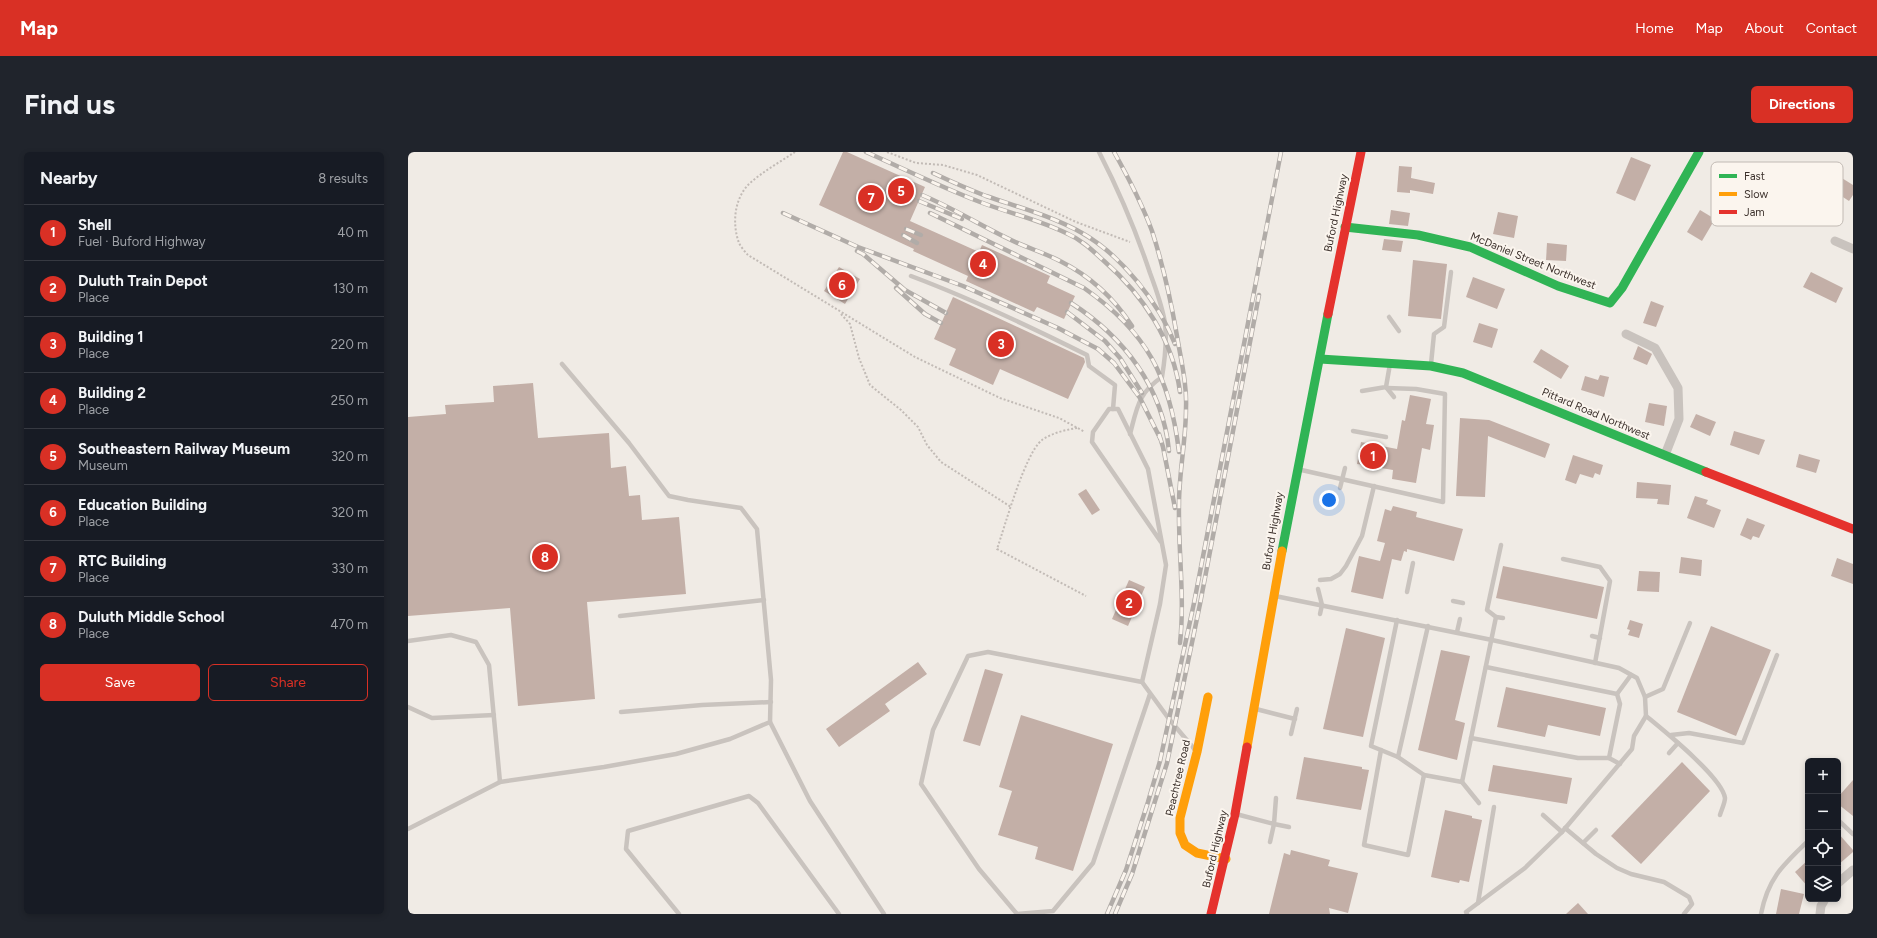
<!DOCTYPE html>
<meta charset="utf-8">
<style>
body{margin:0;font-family:Figtree,sans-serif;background:#20242c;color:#f1f3f6}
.controls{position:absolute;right:12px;bottom:12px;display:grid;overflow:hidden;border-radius:6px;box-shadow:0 2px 6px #0003}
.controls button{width:36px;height:36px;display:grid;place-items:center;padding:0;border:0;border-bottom:1px solid #363941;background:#171b24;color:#f1f3f6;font:20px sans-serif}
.you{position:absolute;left:921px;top:348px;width:14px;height:14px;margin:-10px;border:3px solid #fff;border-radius:50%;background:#1a73e8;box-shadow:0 0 0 6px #1a73e833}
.badge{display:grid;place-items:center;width:26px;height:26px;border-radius:50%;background:#d93025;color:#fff;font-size:13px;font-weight:700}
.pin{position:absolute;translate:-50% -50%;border:2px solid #fff;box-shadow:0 1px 4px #0006}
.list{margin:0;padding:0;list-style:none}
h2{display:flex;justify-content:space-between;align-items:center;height:52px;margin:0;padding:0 16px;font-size:17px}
h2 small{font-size:13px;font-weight:400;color:#9ea1a6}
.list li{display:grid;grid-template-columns:26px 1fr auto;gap:12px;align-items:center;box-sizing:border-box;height:56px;padding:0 16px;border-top:1px solid #363941}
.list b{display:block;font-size:15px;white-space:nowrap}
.list p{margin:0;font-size:13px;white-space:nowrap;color:#9ea1a6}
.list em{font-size:13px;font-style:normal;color:#9ea1a6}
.actions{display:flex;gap:8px;padding:12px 16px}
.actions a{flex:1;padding:9px 0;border:1px solid #d93025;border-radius:6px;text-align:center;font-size:14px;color:#d93025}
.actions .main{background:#d93025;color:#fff}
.icon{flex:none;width:22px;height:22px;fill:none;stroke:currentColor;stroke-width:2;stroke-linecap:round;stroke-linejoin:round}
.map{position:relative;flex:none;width:1445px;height:762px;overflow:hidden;border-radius:6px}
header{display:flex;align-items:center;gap:24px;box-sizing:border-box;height:56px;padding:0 20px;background:#d93025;color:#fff}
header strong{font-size:19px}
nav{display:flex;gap:22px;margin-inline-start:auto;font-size:14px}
.intro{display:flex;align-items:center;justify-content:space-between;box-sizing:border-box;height:96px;padding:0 24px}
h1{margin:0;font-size:28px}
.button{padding:10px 18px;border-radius:6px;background:#d93025;color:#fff;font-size:14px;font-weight:700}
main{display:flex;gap:24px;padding:0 24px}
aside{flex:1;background:#171b24;border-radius:6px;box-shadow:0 2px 6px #0003}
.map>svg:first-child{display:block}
</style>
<header>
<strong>Map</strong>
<nav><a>Home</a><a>Map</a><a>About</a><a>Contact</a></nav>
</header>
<div class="intro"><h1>Find us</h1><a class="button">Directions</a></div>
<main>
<aside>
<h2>Nearby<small>8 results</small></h2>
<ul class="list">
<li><span class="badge">1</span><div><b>Shell</b><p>Fuel · Buford Highway</p></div><em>40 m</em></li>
<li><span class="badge">2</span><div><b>Duluth Train Depot</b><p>Place</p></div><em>130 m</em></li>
<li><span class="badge">3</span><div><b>Building 1</b><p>Place</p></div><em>220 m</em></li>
<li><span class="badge">4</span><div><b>Building 2</b><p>Place</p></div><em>250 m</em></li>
<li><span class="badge">5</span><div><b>Southeastern Railway Museum</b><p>Museum</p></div><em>320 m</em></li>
<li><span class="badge">6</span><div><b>Education Building</b><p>Place</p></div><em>320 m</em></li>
<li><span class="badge">7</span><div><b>RTC Building</b><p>Place</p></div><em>330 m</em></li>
<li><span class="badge">8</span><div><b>Duluth Middle School</b><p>Place</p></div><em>470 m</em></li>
</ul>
<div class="actions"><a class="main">Save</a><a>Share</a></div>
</aside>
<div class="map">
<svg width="1445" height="762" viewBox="0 0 1445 762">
<rect width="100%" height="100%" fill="#f0ebe5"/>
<g fill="#c3afa7">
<polygon points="435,0 439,0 517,35 502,69 571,100 574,93 642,124 639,131 667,144 656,167 629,155 626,160 558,129 560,124 505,99 506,97 411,53"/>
<polygon points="1223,5 1243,13 1227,49 1208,41"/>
<polygon points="991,14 1004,15 1003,26 1027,31 1025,42 1002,38 1002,41 989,40"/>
<polygon points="1429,23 1445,33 1445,43 1441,49 1421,36"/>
<polygon points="983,58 1002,61 1000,74 981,72"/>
<polygon points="1292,58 1307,67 1294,89 1279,80"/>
<polygon points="1090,60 1110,64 1106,86 1085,82"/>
<polygon points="976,87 995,89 993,100 974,98"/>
<polygon points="1139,91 1159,93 1158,109 1138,108"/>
<polygon points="1005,108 1039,112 1033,167 1000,164"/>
<polygon points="431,115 452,127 437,152 416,139"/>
<polygon points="1403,120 1435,136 1428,151 1395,135"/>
<polygon points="1065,125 1097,137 1089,157 1058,145"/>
<polygon points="545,145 676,206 677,210 660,247 592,217 585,233 541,213 548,197 526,187"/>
<polygon points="1243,149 1256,154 1248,175 1235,171"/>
<polygon points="1071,171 1090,177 1084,196 1065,190"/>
<polygon points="1230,194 1244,202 1239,213 1225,207"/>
<polygon points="1133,197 1161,214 1153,227 1125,210"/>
<polygon points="1192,223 1201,225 1196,245 1173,238 1177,224 1190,228"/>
<polygon points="125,231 130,286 201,281 203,316 218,314 221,344 232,343 234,368 271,365 278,442 179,450 187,547 110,554 102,456 0,464 0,265 38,262 37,253 86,250 85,234"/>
<polygon points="1002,243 1023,247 1018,272 1026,273 1022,298 1014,296 1008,331 984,327 985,318 949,312 953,290 989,297 994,268 997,269"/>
<polygon points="1241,251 1259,254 1256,274 1237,270"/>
<polygon points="1288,262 1308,270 1302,284 1282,275"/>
<polygon points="1052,266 1081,268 1142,292 1137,306 1080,284 1077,345 1048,344"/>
<polygon points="1326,279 1357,288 1351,303 1322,293"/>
<polygon points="1391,302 1412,308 1408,321 1388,315"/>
<polygon points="1165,303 1195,313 1192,323 1187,321 1185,326 1172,322 1168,332 1157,328"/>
<polygon points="1229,330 1263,333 1261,353 1249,352 1250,347 1228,346"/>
<polygon points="678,337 692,358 684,363 670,342"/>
<polygon points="1287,344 1300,348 1298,352 1313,358 1306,376 1279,366"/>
<polygon points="985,354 1009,360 1008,365 1055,377 1046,409 999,397 999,400 996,399 993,409 984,407 975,447 943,440 951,404 972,409 977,391 969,389 977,357 983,359"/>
<polygon points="1339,366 1357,373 1351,386 1345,384 1343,388 1332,383"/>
<polygon points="1273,405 1294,408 1293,424 1271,421"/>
<polygon points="1429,406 1445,412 1445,432 1423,424"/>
<polygon points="1095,414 1196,435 1189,467 1088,446"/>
<polygon points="1231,419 1252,420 1251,440 1229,439"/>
<polygon points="721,428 737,435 720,474 704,467"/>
<polygon points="1222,468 1235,472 1231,486 1220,483 1222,478 1219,477"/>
<polygon points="1303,474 1363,498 1328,584 1269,560"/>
<polygon points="938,476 977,486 955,585 915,577"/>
<polygon points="1033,498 1062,504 1047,568 1057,571 1049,608 1010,598"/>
<polygon points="510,510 519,522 477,552 482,559 431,595 418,577"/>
<polygon points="577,517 595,522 572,594 555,589"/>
<polygon points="1098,535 1198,556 1192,584 1140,573 1137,585 1089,575"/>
<polygon points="613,563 705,592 665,719 627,707 630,695 590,683 604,639 591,635"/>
<polygon points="896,605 954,615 954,617 961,618 953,658 888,647"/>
<polygon points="1274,610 1302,639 1233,712 1203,684"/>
<polygon points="1085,613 1164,626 1159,652 1080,639"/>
<polygon points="1445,628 1445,664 1430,652 1430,645"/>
<polygon points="1037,658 1064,664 1064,666 1074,668 1061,730 1052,728 1051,731 1023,725"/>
<polygon points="1430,681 1445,698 1445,700 1430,713"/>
<polygon points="883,698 922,708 920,714 950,721 940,761 921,756 922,762 861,762 876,701 882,703"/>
<polygon points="1400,708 1400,735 1387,720"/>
<polygon points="1373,737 1396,742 1391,762 1368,762"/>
<polygon points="1170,751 1180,762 1158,762"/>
</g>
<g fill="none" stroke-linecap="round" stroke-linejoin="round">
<g stroke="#c2bbb6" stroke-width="2" stroke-dasharray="2 2" stroke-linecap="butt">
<path d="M 387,0 C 372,10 354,20 341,32 C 326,47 324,72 331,91 C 333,95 337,100 340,103 L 507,205 L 592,246 L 651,266 L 677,280"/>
<polyline points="479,0 508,11 535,13 569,23 668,70 722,90"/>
<polyline points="433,162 442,172 451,206 462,233 493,258 510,275 519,293 533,310 603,355"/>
<path d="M 669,276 C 657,278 644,281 634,288 C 617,301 597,374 589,397 L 678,444"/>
</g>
<g stroke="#c9c3be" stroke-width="4.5">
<path d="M 691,0 C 711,39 728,79 742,121 C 748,137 754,153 757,171 C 759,189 757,207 754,225 C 730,241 729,256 722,282"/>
<path d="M 503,124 C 564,147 621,174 679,203 L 681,214 L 707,233 L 705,257"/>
<polyline points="981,165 991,179"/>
<polyline points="1023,212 1026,182 1036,175 1043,120"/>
<polyline points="978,235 986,245"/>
<polyline points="954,239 978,235 982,212"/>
<polyline points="945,279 978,285"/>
<polyline points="889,317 1035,350 1037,242 1008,237 979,236"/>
<polyline points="932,336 937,316"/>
<polyline points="1155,407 1192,415 1202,429 1187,511"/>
<polyline points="912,428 923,427 932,422 938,414 954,384 966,334"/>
<polyline points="910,437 914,453 912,462"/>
<polyline points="999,440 1005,411"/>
<path d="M 867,444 L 1084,488 L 1211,516 L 1229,526 L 1237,545 L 1238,564 C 1255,578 1314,625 1317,646 C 1317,651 1313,659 1312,663"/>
<polyline points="1045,449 1055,451"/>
<polyline points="212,464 356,448"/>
<polyline points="1088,465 1095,466"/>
<polyline points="989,468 963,594 990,605 1016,623"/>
<polyline points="1049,480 1052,467"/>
<polyline points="1184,484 1192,486"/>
<polyline points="0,489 43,483 68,490 81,513 92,630"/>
<polyline points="1078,515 1209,542 1223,523"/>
<polyline points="734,530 752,452 758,413 740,317 710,257 701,257 685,280 684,290 753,390"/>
<polyline points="742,542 685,711 645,759 609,762 571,717 513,632 525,578 560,504 580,500 734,530 761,567 788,599"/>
<polyline points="1209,542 1212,552 1201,606 1212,612"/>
<polyline points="1237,545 1255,537 1282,471"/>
<polyline points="0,555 24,566 86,563"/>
<polyline points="848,557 887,567"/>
<polyline points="213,560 294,553 363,550"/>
<polyline points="362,570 402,649 476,762"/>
<polyline points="883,582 889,557"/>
<polyline points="1263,583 1281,581 1335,591 1369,503"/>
<polyline points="1063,586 1170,606 1201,606"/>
<polyline points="973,598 956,693 1000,703 1016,623 1054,630 1088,465 1079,458 1093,393"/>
<polyline points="1261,601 1270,591"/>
<polyline points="990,605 1020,474"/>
<polyline points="1054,630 1071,651"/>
<polyline points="868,646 866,672 881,675"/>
<polyline points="828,662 866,672 862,690"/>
<polyline points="1135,663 1154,680"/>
<polyline points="1430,668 1445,682"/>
<polyline points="1157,676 1188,702 1209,716 1223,722 1256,730 1281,745 1284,752 1276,762"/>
<polyline points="0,677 92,630 196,615 268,602 322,587 362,570 363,528 349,377 333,356 280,348 261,344 221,291 154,212"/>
<polyline points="1175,691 1188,678"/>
<polyline points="1070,751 1086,655"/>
<polyline points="271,762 218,697 220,679 341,644 350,651 431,762"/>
<polyline points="1059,762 1058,760 1117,716 1154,680 1224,597 1226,584 1238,564"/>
<path d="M 1353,762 C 1360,726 1375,713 1400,689"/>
</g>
<g stroke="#c9c3be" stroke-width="9">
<polyline points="1427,89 1445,97"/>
<polyline points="1218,182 1247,196 1270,236 1271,267 1257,303"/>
<polyline points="1430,731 1445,718"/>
<polyline points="1412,762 1413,754 1417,747"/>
</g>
<g stroke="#30b455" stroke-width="9">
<polyline points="937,75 1010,83 1062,95 1150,134 1202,151 1214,136 1291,0"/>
<polyline points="912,207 1023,214 1055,221 1298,320"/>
<polyline points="874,399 920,162"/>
</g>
<g stroke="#ff9f0a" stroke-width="9">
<polyline points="800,545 789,600 772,666 772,681 777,693 789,701 818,707"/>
<polyline points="839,595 874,399"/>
</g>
<g stroke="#e5322d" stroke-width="9">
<polyline points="920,162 953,0"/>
<polyline points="1298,320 1445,377"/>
<polyline points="803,762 827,662 839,595"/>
</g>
<defs>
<g id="rail">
<path d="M 458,0 C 496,17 533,35 572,50 C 601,61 632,68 660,82 C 674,88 685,99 696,109 C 735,143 765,188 772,240"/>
<path d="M 706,0 C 720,25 734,52 744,79 C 755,113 763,149 769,184 C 773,208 779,232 778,256 C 778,288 771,320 771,352 C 770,399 777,445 772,491"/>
<path d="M 525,21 C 542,29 560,37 578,44 C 610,55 644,64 674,81 C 713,103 751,151 767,192"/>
<path d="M 514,43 C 543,55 570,72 599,86 C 616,95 635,100 652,109 C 682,124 706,146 724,174"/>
<polyline points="511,49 554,67"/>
<polyline points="375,61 450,95 555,134 650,176 690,197 706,211 732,246 752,286"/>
<path d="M 522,61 L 676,136 C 739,180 762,225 771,300"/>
<polyline points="498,77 513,83"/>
<polyline points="495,83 509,91"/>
<polyline points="449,99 455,102 497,138 538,161"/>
<polyline points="488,136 517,162 533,171"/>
<path d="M 663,151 C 716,185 755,236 761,299"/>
<polyline points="659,160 697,189 712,206 734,241"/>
<polyline points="751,282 755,295 767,356"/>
<polyline points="699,762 718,718 740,650 752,609 786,451 873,0"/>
<polyline points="707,762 724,722 759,611 792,452 851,143"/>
</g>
</defs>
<use href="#rail" stroke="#b1aca8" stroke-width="4.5"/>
<use href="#rail" stroke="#fbf5ee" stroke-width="3" stroke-dasharray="9" stroke-linecap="butt"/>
</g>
<g text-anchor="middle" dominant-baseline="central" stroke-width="4" stroke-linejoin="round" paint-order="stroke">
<g font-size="11" fill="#3b302b" stroke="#fbf5ee">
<text transform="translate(928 61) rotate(-78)">Buford Highway</text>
<text transform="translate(1125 109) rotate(22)">McDaniel Street Northwest</text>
<text transform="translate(1188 262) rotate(23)">Pittard Road Northwest</text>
<text transform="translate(865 379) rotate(-80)">Buford Highway</text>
<text transform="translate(770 626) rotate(-77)">Peachtree Road</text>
<text transform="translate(807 697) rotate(-77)">Buford Highway</text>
</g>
</g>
<rect x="1303" y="10" width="132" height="64" rx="6" fill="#fbf5ee" stroke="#c1bab4" stroke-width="1"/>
<rect x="1311" y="22" width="18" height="4" fill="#30b455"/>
<rect x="1311" y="40" width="18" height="4" fill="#ff9f0a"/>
<rect x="1311" y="58" width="18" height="4" fill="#e5322d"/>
<g font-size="11" fill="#3b302b">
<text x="1336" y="28">Fast</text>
<text x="1336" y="46">Slow</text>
<text x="1336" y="64">Jam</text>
</g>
</svg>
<div class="controls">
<button>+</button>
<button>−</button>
<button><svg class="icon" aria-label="locate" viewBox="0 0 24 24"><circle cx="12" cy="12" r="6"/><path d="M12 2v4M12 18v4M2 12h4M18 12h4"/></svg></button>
<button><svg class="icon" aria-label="layers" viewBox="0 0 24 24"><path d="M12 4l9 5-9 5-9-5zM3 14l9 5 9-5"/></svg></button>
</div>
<div class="you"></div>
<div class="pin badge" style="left:965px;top:304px">1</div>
<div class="pin badge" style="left:721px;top:451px">2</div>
<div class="pin badge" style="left:593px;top:192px">3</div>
<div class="pin badge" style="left:575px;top:112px">4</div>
<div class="pin badge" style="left:493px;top:39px">5</div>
<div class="pin badge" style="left:434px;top:133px">6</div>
<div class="pin badge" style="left:463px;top:46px">7</div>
<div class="pin badge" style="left:137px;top:405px">8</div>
</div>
</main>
